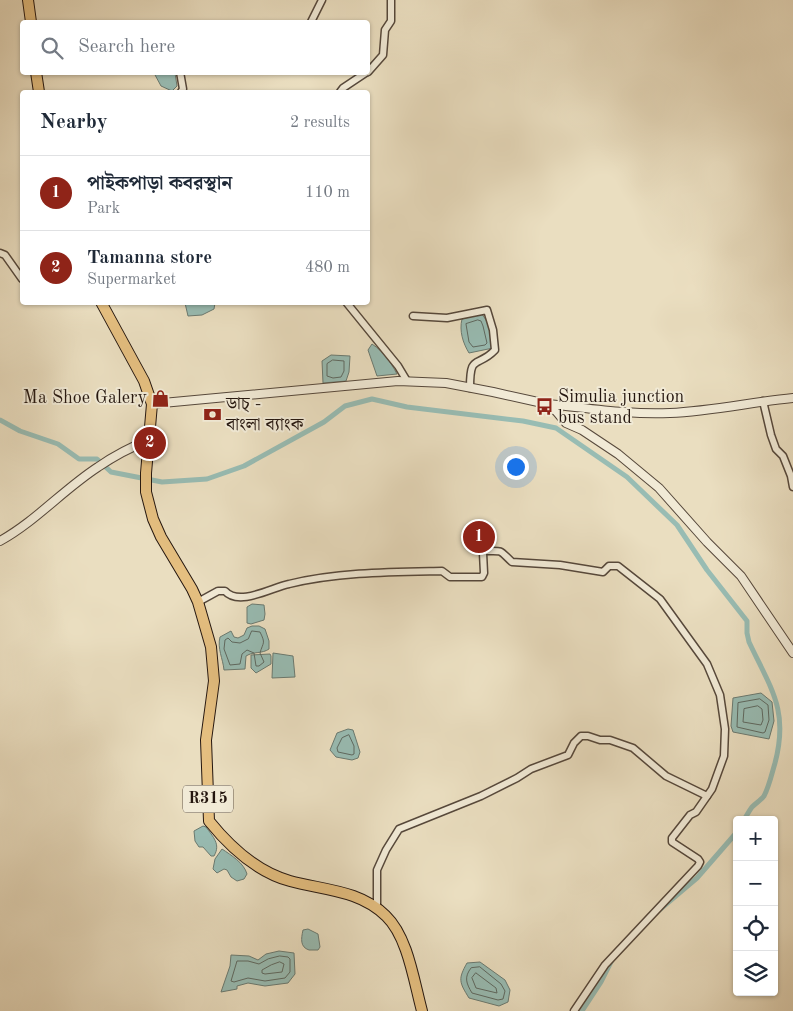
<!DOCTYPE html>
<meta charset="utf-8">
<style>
body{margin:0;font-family:"Old Standard TT","Noto Serif Bengali",serif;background:#f6f6f7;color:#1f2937}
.controls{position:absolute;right:15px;bottom:15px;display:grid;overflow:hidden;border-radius:5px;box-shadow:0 1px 4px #0004}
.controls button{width:45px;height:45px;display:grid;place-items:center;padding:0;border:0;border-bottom:1px solid #e0e1e3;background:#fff;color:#1f2937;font:25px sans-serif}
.you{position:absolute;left:515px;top:466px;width:18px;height:18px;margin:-12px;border:4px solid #fff;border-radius:50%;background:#1a73e8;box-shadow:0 0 0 8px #1a73e833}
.badge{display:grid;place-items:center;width:32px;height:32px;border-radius:50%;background:#8f2418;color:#fff;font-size:16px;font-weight:700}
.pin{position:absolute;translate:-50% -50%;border:2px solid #fff;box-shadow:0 1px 5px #0006}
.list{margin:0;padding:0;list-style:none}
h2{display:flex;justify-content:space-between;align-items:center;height:65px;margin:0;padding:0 20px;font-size:21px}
h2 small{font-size:16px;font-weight:400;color:#747a83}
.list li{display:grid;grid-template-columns:32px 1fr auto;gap:15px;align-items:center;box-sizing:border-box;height:75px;padding:0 20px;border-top:1px solid #e0e1e3}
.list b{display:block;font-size:19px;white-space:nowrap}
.list p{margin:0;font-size:16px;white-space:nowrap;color:#747a83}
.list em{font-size:16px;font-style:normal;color:#747a83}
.icon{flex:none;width:28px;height:28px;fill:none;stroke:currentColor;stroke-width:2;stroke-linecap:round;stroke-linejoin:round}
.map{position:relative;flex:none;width:793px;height:1011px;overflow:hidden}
.search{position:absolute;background:#fff;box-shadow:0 1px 4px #0004;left:20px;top:20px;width:350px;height:55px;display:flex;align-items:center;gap:12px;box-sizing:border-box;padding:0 18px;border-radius:5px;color:#747a83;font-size:19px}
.panel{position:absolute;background:#fff;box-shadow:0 1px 4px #0004;left:20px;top:90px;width:350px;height:215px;border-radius:5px}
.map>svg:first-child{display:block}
</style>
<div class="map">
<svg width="793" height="1011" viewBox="0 0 793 1011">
<rect width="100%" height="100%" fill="#eadec0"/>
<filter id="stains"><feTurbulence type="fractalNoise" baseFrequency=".004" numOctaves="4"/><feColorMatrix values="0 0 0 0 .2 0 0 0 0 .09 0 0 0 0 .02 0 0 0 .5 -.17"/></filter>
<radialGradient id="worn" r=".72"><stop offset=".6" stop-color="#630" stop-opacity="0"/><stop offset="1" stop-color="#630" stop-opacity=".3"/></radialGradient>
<g fill="#98bcb3" stroke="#6a7a71">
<polygon points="154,73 175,73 177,86 172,91 161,86"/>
<polygon points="185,303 185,302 215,303 214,309 202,315 188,316"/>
<path d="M 482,314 L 488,323 L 493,348 L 469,353 C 463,343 459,331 462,319 Z"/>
<path d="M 372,344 C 384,352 390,361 397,374 L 377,376 L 368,350 Z"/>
<polygon points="331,355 350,356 349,372 346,381 323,383 322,361"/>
<polygon points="252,604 264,605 265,614 264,620 251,624 247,623 247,607"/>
<path d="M 252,626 L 259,626 L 265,629 L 269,641 L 269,649 C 262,654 254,651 246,656 L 245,669 L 224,670 C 223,659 217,648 220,637 L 231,631 L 234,637 L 238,638 L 244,635 L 247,628 Z"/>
<polygon points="273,653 293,656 295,677 272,678"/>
<polygon points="270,654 271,656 271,664 256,673 251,668 251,655"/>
<polygon points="761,693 772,702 774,721 769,739 733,732 731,726 733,698"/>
<polygon points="348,729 353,730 360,752 358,758 352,760 336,757 330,750 337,733"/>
<path d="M 203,826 L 206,827 C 213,837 221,844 214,856 L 211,856 L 203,847 L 199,847 L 195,841 L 194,831 Z"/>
<path d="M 222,849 C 231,855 244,863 247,874 L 244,879 L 237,881 L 231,877 L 227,870 L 224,869 L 217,873 L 213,869 L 215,859 Z"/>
<path d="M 308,929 L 318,934 L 320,947 L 318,950 L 309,950 C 300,947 301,939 303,930 Z"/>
<polygon points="279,951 294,953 295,974 288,983 265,986 248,983 237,986 237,989 221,992 230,966 231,955 249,956 258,960 266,954"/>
<path d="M 480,962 L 505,980 L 510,990 L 508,1002 L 499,1006 L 469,998 C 459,982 458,979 467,963 Z"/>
</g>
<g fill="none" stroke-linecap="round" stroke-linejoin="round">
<g stroke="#5e6961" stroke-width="1">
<polygon points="478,320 481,321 483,326 487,343 485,345 473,347 469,342 466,324"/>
<polygon points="333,360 344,361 344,371 341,377 333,378 327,376 327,364"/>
<path d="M 252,631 L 260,632 C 266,644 263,642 260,653 L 264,662 L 259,666 L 256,666 L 254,653 L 247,650 L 242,654 L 240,664 L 230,665 L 224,649 L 225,640 L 228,638 L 232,642 L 240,643 L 248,639 Z"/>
<polygon points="760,699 768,705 769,720 765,732 763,733 737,727 738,703"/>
<polygon points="758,706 762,709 763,720 761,725 743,722 744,709"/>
<polygon points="349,735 354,746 354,754 352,755 338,752 337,748 342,738"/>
<polygon points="280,956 288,957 290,959 290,972 285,978 265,981 248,978 234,982 231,981 237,961 248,961 259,964 268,959"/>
<polygon points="280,962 284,964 282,972 265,974 262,973 262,970 271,965"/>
<path d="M 480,967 L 501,984 L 505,991 L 503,999 L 498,1000 L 472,993 C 466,983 464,977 471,968 Z"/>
<polygon points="476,973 496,988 497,993 476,988 472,978"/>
</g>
<g stroke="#98bcb3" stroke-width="5">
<path d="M 0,420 L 20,431 L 58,444 L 79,459 L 97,459 L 111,472 L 162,482 L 207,479 L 244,466 L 324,422 L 345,406 L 372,399 L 407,407 L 523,421 L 556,428 L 627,477 L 677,525 L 707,570 L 747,621 L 747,633 L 749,642 C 771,689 789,710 775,763 C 772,773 769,787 764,796 C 761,800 756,803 752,807 C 749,811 747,815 744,820"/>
<polyline points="658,911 697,878 737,832"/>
<polyline points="582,1011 601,982 612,960"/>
</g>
<defs>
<g id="minor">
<polyline points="311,22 322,0"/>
<polyline points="180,72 183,89 181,92"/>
<polyline points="368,72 383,55 385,30 391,21 391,0"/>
<polyline points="340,92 343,88 367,72"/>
<polyline points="0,253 5,255 22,279"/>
<polyline points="346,302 398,366 407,381"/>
<path d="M 413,316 L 447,318 L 487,310 L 493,330 L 495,350 C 477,369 470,352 470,388"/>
<polyline points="763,401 771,435 776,449 783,456 791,476 793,487"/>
<path d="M 198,602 L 218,591 L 225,591 C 239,607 273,587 289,584 C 338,572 392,572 442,571 L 450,577 L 482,577 L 484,573 L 483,553 L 484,551 C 504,551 498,549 512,562 L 560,565 L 603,572 L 609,566 L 618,566 L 660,599 L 707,664 L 720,695 L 725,729 L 724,756 L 712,789 L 696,812 L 690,815 L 672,838 L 672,842 L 698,859 L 700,862 L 698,866 L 605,965 L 574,1011"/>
<polyline points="377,909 377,870 386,850 399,829 481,796 517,778 531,769 568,755 574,743 581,736 588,736 600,740 610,740 633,748 666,776 707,796"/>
</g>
<g id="tertiary">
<polyline points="152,404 398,381 446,383 493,392 547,404 556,411 566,423 582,430 618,454 659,488 707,542 741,576 793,653"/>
<path d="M 547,404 C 588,408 629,415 670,413 C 712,411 752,402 793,398"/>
<path d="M 0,541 C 36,521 64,489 98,467 C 114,456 131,447 149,440"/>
</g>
<g id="primary">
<polyline points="28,0 31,22"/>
<polyline points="36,72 39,92"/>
<path d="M 101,302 L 144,381 L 152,404 L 146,473 L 146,492 L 153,519 L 161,537 L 192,589 L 198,602 L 211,647 L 214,681 L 206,740 L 209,821 C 230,847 257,872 290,881 C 323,890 360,890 386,916 C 408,937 414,982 422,1011"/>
</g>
</defs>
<use href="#minor" stroke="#56483b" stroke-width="9"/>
<use href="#tertiary" stroke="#56483b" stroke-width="10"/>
<use href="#primary" stroke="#24160f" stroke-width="12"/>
<use href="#minor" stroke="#f1ead6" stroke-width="6"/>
<use href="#tertiary" stroke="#f1ead6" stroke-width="8"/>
<use href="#primary" stroke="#e5bf80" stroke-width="10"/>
</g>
<defs>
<symbol id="shop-bare" viewBox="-9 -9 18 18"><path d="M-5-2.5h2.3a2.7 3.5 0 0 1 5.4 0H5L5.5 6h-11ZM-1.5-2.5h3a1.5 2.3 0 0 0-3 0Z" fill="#8f2418" stroke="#f1ead6" stroke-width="2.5" paint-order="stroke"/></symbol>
<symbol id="bus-bare" viewBox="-9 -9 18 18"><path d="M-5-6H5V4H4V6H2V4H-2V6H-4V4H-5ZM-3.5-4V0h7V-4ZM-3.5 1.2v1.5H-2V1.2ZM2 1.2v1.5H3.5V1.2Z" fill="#8f2418" stroke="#f1ead6" stroke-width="2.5" paint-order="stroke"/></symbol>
<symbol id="bank-bare" viewBox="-9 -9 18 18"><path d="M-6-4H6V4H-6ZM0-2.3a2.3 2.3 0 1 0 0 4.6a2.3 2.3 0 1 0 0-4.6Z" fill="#8f2418" stroke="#f1ead6" stroke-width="2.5" paint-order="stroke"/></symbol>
</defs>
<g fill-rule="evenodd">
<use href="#shop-bare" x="148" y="386" width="25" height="25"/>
<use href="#bus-bare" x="532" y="394" width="25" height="25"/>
<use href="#bank-bare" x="200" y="402" width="25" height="25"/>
</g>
<g text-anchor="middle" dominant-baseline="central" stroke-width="4" stroke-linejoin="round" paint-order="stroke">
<rect fill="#f1ead6" stroke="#62564b" stroke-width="1" x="183" y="785.5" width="50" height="27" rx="4"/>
<g font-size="16" font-weight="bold" fill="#24160f">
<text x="208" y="799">R315</text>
</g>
<g font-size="18" fill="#24160f" stroke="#f1ead6" text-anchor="start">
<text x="558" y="397">Simulia junction<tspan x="558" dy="21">bus stand</tspan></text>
<text x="147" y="398" text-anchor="end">Ma Shoe Galery</text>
<text x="226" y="404">ডাচ্ -<tspan x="226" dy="21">বাংলা ব্যাংক</tspan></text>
</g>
</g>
<rect width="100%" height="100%" filter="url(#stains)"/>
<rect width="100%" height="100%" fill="url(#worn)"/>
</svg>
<div class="controls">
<button>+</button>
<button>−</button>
<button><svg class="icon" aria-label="locate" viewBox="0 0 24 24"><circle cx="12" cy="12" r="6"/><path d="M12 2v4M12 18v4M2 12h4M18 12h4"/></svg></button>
<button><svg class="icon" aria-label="layers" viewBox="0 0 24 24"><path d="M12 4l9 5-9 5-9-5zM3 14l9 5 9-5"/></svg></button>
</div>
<div class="you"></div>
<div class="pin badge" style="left:479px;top:537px">1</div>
<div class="pin badge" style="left:150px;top:443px">2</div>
<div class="search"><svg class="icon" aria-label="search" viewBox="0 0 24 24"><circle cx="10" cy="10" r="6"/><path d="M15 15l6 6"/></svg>Search here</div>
<section class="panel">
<h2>Nearby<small>2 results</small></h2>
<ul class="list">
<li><span class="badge">1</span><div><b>পাইকপাড়া কবরস্থান</b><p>Park</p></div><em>110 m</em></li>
<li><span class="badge">2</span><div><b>Tamanna store</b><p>Supermarket</p></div><em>480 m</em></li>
</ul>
</section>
</div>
